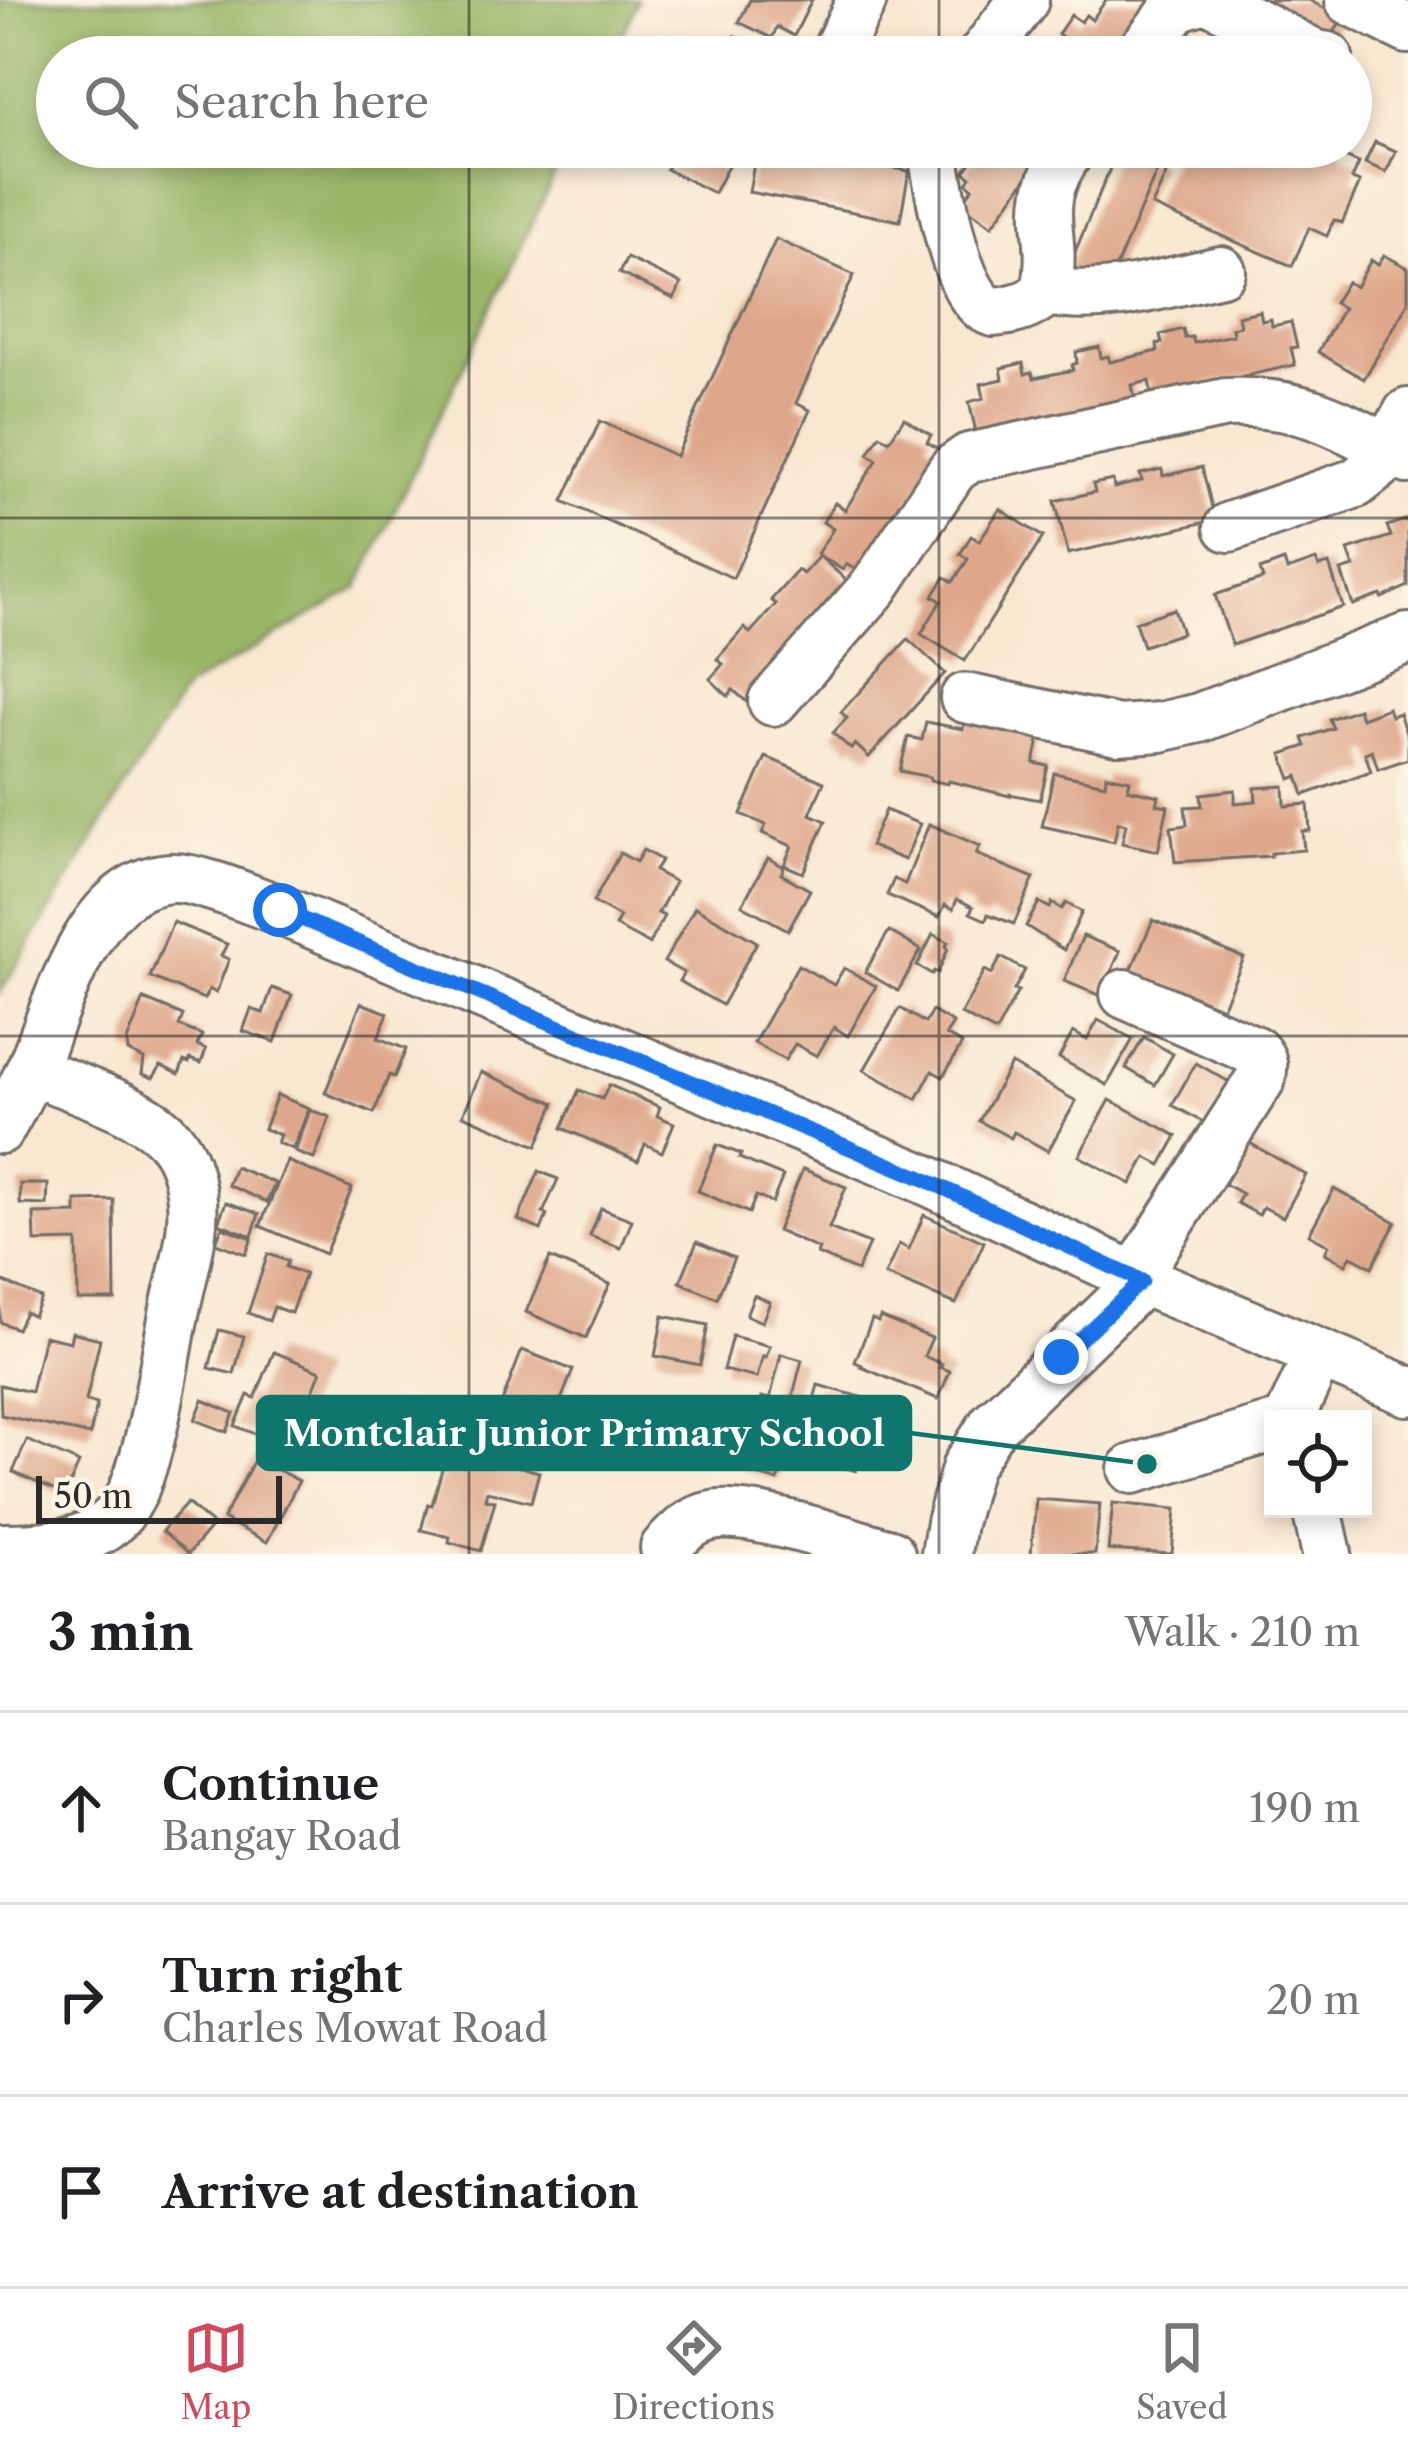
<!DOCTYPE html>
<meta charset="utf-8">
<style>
body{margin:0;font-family:"Libre Caslon Text",serif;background:#f2f2f2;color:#202124}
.controls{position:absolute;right:36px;bottom:36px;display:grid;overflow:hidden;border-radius:0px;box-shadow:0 6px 18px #0003}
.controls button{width:108px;height:108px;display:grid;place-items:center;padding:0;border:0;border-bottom:3px solid #e0e0e0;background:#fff;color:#202124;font:60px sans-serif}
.scale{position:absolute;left:36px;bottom:30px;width:246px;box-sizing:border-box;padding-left:12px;border:6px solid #2b2b2b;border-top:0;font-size:33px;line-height:42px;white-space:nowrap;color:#2b2b2b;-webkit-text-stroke:9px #fcf5e5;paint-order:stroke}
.stop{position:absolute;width:36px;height:36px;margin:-27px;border:9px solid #1a73e8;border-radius:50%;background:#fff}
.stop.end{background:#1a73e8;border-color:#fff;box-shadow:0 3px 12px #0008}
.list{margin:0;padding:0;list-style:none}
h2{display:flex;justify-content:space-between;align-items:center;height:156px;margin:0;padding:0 48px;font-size:51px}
h2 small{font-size:39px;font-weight:400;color:#757577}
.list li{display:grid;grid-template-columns:78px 1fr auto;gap:36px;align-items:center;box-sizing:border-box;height:192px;padding:0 48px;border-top:3px solid #e0e0e0}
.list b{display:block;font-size:45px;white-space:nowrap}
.list p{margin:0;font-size:39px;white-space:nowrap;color:#757577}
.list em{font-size:39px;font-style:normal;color:#757577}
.icon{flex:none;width:66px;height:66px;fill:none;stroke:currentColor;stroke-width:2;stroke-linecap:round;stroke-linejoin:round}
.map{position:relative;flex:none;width:1408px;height:1554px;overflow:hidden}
.search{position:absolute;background:#fff;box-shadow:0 6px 18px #0003;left:36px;right:36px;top:36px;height:132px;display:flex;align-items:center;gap:30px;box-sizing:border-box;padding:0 42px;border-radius:66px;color:#757577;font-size:45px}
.sheet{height:732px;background:#fff}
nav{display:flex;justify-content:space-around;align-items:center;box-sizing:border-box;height:168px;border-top:3px solid #e0e0e0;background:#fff;font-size:33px;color:#757577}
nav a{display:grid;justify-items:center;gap:6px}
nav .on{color:#d1495b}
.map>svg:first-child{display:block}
</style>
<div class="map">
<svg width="1408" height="1554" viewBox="0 0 1408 1554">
<rect width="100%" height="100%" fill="#fcf5e5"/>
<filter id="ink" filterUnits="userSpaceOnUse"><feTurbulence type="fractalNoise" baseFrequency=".00833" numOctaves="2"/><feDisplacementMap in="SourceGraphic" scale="24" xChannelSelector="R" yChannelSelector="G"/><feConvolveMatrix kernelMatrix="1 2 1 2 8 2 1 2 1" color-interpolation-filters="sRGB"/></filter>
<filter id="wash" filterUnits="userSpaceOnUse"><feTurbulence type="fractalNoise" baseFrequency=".004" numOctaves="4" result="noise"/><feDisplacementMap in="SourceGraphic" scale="48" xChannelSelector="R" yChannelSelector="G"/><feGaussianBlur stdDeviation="2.7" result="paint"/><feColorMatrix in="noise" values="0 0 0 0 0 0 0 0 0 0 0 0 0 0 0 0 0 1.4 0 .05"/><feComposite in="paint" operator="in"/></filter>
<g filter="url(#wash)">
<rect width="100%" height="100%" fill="#f8e8d2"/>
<polygon fill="#99b668" stroke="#62704a" stroke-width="3" points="0,0 638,0 611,57 57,57 57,147 568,147 358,588 185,689 0,993"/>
<g id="blocks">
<g fill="#dea78b">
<polygon points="750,0 812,0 794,36 777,27 772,38 739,22"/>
<polygon points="1106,0 1155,0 1114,57 1065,57 1069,51 1063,47 1068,41 1058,34 1071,15 1081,22 1086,15 1092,20"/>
<polygon points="1253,0 1309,0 1342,18 1329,42"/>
<polygon points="735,36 777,57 724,57"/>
<polygon points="1375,142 1396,151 1386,172 1365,163"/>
<polygon points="677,147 748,147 740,162 732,158 714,193 666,169"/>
<polygon points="757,147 781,147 909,171 900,221 749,192"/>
<polygon points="1002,147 1049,147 992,226 961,204 973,188 967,183 971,177 964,172 978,153 985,158 989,152 995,156"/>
<polygon points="1119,147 1160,164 1107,288 1067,271"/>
<polygon points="1178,147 1343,147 1340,155 1359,163 1352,179 1360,182 1342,223 1334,220 1327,236 1309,228 1292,266 1152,206"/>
<polygon points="776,239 854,275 796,403 810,410 733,578 563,501 600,421 676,456"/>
<polygon points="1384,255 1408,268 1408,303 1364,379 1318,352 1343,308 1334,303 1347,282 1356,287 1371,260 1378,265"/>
<polygon points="627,258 681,284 674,299 619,273"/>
<polygon points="1260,311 1262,321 1271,319 1272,326 1291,322 1297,347 1291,348 1295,365 1152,396 1149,381 1132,385 1135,402 977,436 969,402 984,398 981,384 1003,379 1001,368 1023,363 1025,374 1032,372 1034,378 1073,370 1072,365 1077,363 1076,352 1099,347 1101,358 1108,356 1110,362 1158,351 1157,344 1162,343 1160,335 1183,329 1185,338 1192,337 1194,343 1233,335 1232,328 1240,326 1238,316"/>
<polygon points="904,418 931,435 927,442 942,451 863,574 846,564 843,570 817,554 833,529 823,522 835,503 845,510 877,460 868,454 880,435 889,441"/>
<polygon points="1202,467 1215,520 1068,554 1055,501 1095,492 1093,484 1113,480 1114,488 1142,481 1140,474 1162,469 1163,476"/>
<polygon points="1000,509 1043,537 965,661 921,634 941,601 933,596 945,577 953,582 968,559 960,554 971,536 979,541"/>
<polygon points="1408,519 1408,586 1382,598 1381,595 1353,605 1341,571 1354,567 1348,550 1391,536 1387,526"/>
<polygon points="819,556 853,586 748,703 733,690 728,696 710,679 723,664 717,659 744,628 750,633 776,604 771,600 798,570 803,574"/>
<polygon points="1316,560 1319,567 1329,564 1343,607 1232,645 1215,595 1263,579 1260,570 1284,561 1287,570"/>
<polygon points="1174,609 1182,633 1143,646 1135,622"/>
<polygon points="908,639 945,673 869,757 855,744 851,749 833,733 847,718 841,712"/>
<polygon points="1388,708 1391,716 1399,713 1408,739 1408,759 1378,769 1372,750 1365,753 1371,771 1304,795 1298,776 1291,779 1282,754 1306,746 1303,738 1333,728 1329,719 1358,709 1361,718"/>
<polygon points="966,710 1042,726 1034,763 1048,766 1040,800 1010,794 1010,796 949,781 948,784 930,780 930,777 900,771 908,737 922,740 926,722 963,729"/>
<polygon points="766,757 824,782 810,814 826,821 803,873 784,865 792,846 762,833 766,825 741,814"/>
<polygon points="1054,773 1105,784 1106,775 1130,780 1128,789 1159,796 1157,804 1168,806 1158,851 1122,843 1126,824 1118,822 1114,842 1042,826"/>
<polygon points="1284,786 1285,806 1308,804 1310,831 1302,831 1304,850 1271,853 1271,856 1175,862 1171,827 1187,825 1185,807 1202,806 1201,794 1235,790 1235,803 1256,801 1255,788"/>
<polygon points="885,810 920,824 905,860 870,846"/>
<polygon points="929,824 980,846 976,854 1034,878 1014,924 988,914 986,920 970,913 973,907 957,899 953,909 945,905 939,917 887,895 894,879 905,884"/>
<polygon points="643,850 661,860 655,871 675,882 658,913 664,916 649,944 615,926 620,917 593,902 620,853 636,862"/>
<polygon points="768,858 784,867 781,874 810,890 788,930 742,905"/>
<polygon points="1039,902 1050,908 1052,903 1062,909 1066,903 1082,912 1064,950 1026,926"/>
<polygon points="695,907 757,942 722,1005 679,981 684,973 664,962"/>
<polygon points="1153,920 1244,958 1222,1008 1170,986 1167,994 1128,977"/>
<polygon points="173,922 227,944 221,956 229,959 216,993 209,989 204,999 150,977"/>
<polygon points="889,931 921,950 898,991 865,972"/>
<polygon points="933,934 948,942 946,946 948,948 938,973 934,971 932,974 917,966"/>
<polygon points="1083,936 1120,951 1101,996 1064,981"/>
<polygon points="1001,957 1025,970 1014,990 1018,991 996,1032 961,1014 985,970 992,974"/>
<polygon points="798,965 834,985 844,968 876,986 848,1036 834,1027 817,1056 795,1044 785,1060 754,1043"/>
<polygon points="272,988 292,995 275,1042 243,1031 251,1009 263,1013"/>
<polygon points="144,999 183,1015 179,1026 202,1035 197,1045 206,1049 201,1063 190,1059 189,1063 184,1061 179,1074 161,1066 153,1078 142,1074 144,1059 128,1051 127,1041"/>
<polygon points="361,1003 388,1013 378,1038 406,1049 394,1077 389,1075 374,1113 325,1093"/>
<polygon points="900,1008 925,1023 932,1011 953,1023 946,1035 962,1044 943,1077 932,1071 917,1099 864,1070"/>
<polygon points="1098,1020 1133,1039 1107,1085 1059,1058 1073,1032 1087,1040"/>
<polygon points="1144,1037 1173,1054 1155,1085 1126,1068"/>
<polygon points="1196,1063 1231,1083 1207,1124 1172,1105"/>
<polygon points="1011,1064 1076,1101 1048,1151 1014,1132 1011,1138 979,1121"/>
<polygon points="481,1072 555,1103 537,1146 463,1115"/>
<polygon points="609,1085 660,1107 657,1116 674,1123 662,1152 645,1144 638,1161 562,1128 579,1090 602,1099"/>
<polygon points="277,1095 309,1108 293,1149 277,1143 280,1135 264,1129"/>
<polygon points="1110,1100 1177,1136 1161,1165 1146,1157 1131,1184 1079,1156"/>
<polygon points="310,1110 330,1117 314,1159 295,1152"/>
<polygon points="1248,1142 1306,1175 1283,1217 1263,1207 1259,1215 1237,1203 1242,1194 1225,1184"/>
<polygon points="717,1145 741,1154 739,1158 783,1176 772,1203 756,1196 749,1213 698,1191"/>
<polygon points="287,1161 352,1188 325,1254 260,1226"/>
<polygon points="235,1167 275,1183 267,1202 228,1185"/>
<polygon points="803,1169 846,1187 829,1228 869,1244 857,1271 817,1254 819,1249 777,1231"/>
<polygon points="539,1171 558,1179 543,1213 547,1215 541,1230 518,1220"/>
<polygon points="20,1184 48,1184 47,1205 20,1204"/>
<polygon points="1334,1189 1396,1222 1372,1267 1351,1256 1346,1264 1325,1253 1329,1245 1309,1234"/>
<polygon points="114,1200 115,1300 78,1300 77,1241 35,1242 34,1214 76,1213 76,1201"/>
<polygon points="226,1202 259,1214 252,1236 218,1223"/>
<polygon points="601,1208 632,1220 621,1248 590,1236"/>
<polygon points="924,1215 984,1242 956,1304 885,1275 899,1244 909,1249"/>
<polygon points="222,1227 252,1238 246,1254 216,1243"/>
<polygon points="697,1242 734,1258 717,1298 680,1282"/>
<polygon points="268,1254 288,1261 286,1267 305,1274 291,1313 274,1307 269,1321 248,1313"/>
<polygon points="550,1258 610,1284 586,1338 526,1312"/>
<polygon points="0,1280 41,1298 33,1316 25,1312 17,1329 0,1322"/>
<polygon points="754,1295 770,1302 762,1322 746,1315"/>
<polygon points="663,1316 708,1325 700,1365 655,1356"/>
<polygon points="880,1317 932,1338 924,1356 942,1364 940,1367 950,1371 938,1399 861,1367 862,1365 855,1362 872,1319 878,1322"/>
<polygon points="219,1330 244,1336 234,1374 209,1368"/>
<polygon points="72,1332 100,1339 86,1401 97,1404 90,1435 1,1415 0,1385 31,1392 44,1336 70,1342"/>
<polygon points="732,1336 770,1346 766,1357 763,1356 757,1378 723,1370"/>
<polygon points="522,1350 573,1370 543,1445 493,1425"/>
<polygon points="274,1352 321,1371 302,1417 325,1427 313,1457 235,1426 248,1395 255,1398"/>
<polygon points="781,1354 802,1360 786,1422 757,1415 762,1397 770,1399"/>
<polygon points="818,1385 868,1399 862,1421 870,1423 856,1471 794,1453 799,1435 803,1437"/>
<polygon points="203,1400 234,1413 227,1432 195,1420"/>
<polygon points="755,1431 789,1440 778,1481 743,1471"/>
<polygon points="27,1440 79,1463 65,1495 13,1472"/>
<polygon points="448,1447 539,1472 531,1502 487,1491 485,1499 495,1501 481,1551 449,1542 450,1537 421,1530 428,1504 432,1505"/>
<polygon points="255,1458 299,1481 267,1542 223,1519"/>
<polygon points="1036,1499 1100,1504 1095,1554 1031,1554"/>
<polygon points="187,1503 213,1525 188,1554 162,1531"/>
<polygon points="1113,1503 1176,1509 1172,1554 1108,1550"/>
</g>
</g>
</g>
<g filter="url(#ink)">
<use href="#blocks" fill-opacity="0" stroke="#736d65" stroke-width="3"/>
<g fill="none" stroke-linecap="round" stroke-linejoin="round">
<defs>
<g id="minor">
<polyline points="1207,0 1214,1 1316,55 1328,57"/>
<polyline points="1350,0 1408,29"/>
<polyline points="834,57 862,0"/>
<polyline points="981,57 1024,0"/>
<polyline points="1137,57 1177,7 1198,0"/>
<path d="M 932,147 C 939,182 954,304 994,312 C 996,312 1011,310 1013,309 C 1027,306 1036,301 1046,291 C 1060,229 1026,209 1072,147"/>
<path d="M 1046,291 C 1104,303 1164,283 1221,271"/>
<polyline points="1229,527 1356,483 1380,464 1408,413"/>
<polyline points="965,698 1118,730 1160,727 1199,718 1408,638"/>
<path d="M 773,701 L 875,586 L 953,469 L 969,458 L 1226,403 C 1305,400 1340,425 1408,459"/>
<path d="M 1125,994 L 1255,1051 C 1264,1060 1263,1066 1261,1078 L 1135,1277"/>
<path d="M 0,1129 C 12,1107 25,1085 34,1062 C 60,1000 90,881 172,878 C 199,877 253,901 280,910 L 922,1178 L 1135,1277 L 1408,1391"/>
<polyline points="1289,1419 1319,1354"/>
<polyline points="1133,1469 1273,1427"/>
<polyline points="1317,1509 1327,1554"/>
<path d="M 0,1548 C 41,1548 91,1547 120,1513 C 125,1506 131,1497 134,1489 C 156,1433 163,1368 175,1309 C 182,1274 195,1236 192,1200 C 190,1179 184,1156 170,1140 C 145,1109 69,1086 31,1070"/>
<path d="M 665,1548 C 679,1533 691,1520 712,1516 C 748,1507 850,1543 890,1554"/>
<polyline points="946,1554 951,1523 967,1466 993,1425 1142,1281"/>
</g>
</defs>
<use href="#minor" stroke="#736d65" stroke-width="54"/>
<use href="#minor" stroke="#fff" stroke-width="48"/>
</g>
</g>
<g fill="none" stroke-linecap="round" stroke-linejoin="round" filter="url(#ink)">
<polyline stroke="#1a73e8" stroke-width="15" points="280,910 922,1178 1142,1281 1061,1357"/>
</g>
<path fill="none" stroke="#2b2b2b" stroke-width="3" stroke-opacity="0.55" d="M 469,0 L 469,57M 939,0 L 939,57M 469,147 L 469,1554M 939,147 L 939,1554M 0,518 L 1408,518M 0,1036 L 1408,1036"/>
<path fill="none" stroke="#0f766e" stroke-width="4.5" d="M1147 1464L910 1433"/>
<circle fill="#0f766e" stroke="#fcf5e5" stroke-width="4.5" cx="1147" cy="1464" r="12"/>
<rect fill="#0f766e" stroke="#0f766e" stroke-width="4.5" x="258" y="1397" width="652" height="72" rx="12"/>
<g font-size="36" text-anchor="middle" font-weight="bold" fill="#fff">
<text x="584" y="1446">Montclair Junior Primary School</text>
</g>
</svg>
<div class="controls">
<button><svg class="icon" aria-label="locate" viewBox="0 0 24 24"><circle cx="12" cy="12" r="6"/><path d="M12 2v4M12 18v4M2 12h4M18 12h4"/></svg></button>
</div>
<div class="scale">50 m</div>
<div class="stop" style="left:280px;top:910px"></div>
<div class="stop end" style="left:1061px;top:1357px"></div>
<div class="search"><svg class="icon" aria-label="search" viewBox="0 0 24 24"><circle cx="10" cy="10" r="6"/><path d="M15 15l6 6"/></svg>Search here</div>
</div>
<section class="sheet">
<h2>3 min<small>Walk · 210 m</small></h2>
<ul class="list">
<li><svg class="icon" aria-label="ahead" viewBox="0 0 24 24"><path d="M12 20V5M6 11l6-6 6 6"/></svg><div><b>Continue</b><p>Bangay Road</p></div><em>190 m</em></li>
<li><svg class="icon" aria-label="right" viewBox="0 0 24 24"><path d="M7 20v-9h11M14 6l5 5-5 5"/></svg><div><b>Turn right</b><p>Charles Mowat Road</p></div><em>20 m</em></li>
<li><svg class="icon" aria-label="arrive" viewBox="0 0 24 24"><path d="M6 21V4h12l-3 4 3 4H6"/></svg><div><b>Arrive at destination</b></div></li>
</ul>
</section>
<nav>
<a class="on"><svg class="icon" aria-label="map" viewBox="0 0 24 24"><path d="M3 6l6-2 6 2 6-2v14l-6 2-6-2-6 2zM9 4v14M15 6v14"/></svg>Map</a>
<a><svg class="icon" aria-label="directions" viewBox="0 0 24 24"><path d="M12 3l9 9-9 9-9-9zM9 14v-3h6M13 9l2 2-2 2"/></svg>Directions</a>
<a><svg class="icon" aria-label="saved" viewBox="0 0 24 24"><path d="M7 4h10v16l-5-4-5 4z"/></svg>Saved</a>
</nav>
